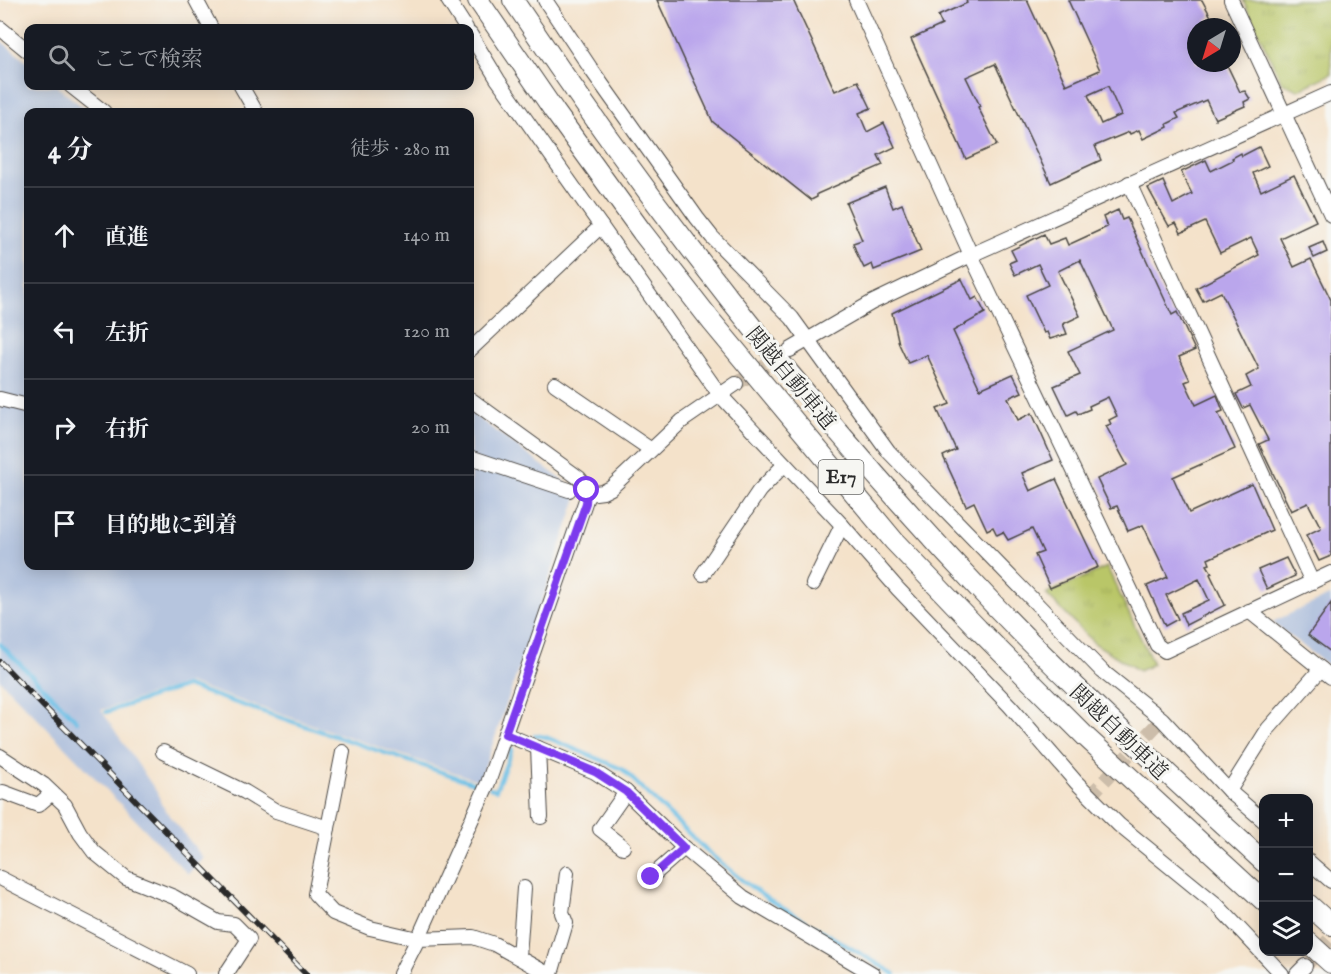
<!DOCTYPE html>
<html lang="ja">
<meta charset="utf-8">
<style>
body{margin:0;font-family:"IM FELL English","Noto Serif JP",serif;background:#20242c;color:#f1f3f6}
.controls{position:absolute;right:18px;bottom:18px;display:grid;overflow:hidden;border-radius:12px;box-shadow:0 3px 15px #0003}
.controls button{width:54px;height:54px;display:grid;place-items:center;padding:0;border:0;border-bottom:2px solid #363941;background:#171b24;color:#f1f3f6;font:30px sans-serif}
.compass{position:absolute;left:1187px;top:18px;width:54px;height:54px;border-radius:50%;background:#171b24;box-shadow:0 3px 15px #0003;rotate:218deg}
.stop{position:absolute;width:18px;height:18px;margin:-14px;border:4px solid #7c3aed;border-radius:50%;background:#fff}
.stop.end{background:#7c3aed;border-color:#fff;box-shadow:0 2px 6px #0008}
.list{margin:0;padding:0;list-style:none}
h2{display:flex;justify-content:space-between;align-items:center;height:78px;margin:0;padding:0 24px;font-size:26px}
h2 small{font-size:20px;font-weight:400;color:#9ea1a6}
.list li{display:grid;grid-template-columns:39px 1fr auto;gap:18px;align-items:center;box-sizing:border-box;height:96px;padding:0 24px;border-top:2px solid #363941}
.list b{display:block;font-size:22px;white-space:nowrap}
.list em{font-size:20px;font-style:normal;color:#9ea1a6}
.icon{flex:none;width:33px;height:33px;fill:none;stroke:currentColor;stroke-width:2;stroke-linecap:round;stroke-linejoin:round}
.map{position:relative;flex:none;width:1331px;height:974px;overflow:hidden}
.search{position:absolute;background:#171b24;box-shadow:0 3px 15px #0003;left:24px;top:24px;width:450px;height:66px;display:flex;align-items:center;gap:15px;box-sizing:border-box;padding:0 21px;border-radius:12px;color:#9ea1a6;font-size:22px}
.panel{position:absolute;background:#171b24;box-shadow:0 3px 15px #0003;left:24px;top:108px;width:450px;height:462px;border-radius:12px}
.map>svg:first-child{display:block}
</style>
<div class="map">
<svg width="1331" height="974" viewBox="0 0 1331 974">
<defs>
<pattern id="grass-tufts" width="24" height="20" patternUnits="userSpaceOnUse" patternTransform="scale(1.5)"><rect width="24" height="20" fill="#b9c668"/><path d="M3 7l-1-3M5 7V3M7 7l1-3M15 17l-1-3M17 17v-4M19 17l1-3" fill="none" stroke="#9faa5a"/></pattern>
</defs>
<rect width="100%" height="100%" fill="#f6f6f2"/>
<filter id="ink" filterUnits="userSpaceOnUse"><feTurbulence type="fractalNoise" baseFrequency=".0167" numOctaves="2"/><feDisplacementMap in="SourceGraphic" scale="12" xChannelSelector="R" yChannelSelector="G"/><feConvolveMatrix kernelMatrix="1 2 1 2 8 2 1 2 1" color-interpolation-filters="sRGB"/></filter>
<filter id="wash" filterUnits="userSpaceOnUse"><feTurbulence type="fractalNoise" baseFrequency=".008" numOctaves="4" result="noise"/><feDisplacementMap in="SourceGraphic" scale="24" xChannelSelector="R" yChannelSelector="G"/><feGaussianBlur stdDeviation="1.35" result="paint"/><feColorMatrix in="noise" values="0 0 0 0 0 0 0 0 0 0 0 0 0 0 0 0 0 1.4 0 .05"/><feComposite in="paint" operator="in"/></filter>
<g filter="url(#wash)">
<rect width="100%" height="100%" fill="#f4e2ca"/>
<g fill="#b6c5de">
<polygon points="0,40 28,63 28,86 56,86 89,112 28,112 28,566 470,566 470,412 572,487 577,498 480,781 188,683 101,710 158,794 161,804 203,858 188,874 0,680"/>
<polygon points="1331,595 1331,668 1272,622"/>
</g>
<g fill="url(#grass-tufts)" stroke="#72784a" stroke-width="1.5">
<polygon points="1243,0 1331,0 1331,74 1298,90 1282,83"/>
<polygon points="1107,567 1153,664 1139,671 1094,643 1046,594"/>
</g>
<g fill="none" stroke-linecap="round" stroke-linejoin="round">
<g stroke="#69bfe6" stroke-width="4">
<polyline points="0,644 77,721"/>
<polyline points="106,712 186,686 483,786"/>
<polyline points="535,735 546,737 622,769 709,853 743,881 769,900 895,974"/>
<polyline points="490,788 496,790 512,749"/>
</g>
</g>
<g id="blocks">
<g fill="#baa6ec" fill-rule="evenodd">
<polygon points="657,0 793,0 835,91 858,81 871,108 859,113 867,132 884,123 895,147 878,155 883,165 817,194 817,197 811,200 713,122"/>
<path d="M 966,0 L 1027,0 L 1066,85 L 1100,70 L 1068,0 L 1202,0 L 1211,17 L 1206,20 L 1209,27 L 1196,27 L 1196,63 L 1226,63 L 1240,92 L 1245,91 L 1250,99 L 1244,102 L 1245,106 L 1215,119 L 1206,100 L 1176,113 L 1179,118 L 1167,124 L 1168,127 L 1143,139 L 1139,130 L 1130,134 L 1129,132 L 1095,146 L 1101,160 L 1051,183 L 995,64 L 966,77 L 980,106 L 978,107 L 997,145 L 966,159 L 911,39 L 942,25 L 938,16 L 967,3 ZM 1108,86 L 1121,115 L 1101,124 L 1088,95 Z"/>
<polygon points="1259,147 1268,166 1253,173 1261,191 1294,175 1316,221 1280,238 1294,267 1311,259 1331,300 1331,556 1319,561 1306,535 1321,528 1308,503 1291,511 1259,444 1268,440 1250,405 1243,408 1236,394 1251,387 1246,376 1259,369 1221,292 1203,301 1196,288 1259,255 1251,238 1220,253 1205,222 1181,233 1176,223 1169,226 1148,188 1163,181 1173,204 1192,194 1181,172 1206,160 1211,171 1233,160 1232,158 1241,153 1242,156"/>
<polygon points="885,187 893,208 902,204 921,251 874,270 872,264 864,268 857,254 853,243 862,240 846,203"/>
<polygon points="1118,210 1122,220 1127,218 1172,315 1177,312 1195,350 1179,357 1190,380 1185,382 1196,405 1217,395 1223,411 1218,413 1235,449 1173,477 1189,513 1252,484 1272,530 1208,559 1210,564 1207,565 1212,573 1210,574 1225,605 1186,625 1181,613 1209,600 1199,579 1166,595 1178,619 1165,626 1147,586 1168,577 1143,525 1128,531 1117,506 1111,508 1097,479 1127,465 1106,426 1111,424 1109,420 1117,416 1108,397 1089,406 1090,409 1078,414 1076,411 1068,415 1054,386 1080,375 1068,351 1113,330 1080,260 1058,271 1080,316 1063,324 1067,334 1050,339 1047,332 1044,333 1026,295 1048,285 1038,264 1015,275 1009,263 1016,260 1011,250 1044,234 1049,244 1065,238 1068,245 1107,227 1103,217"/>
<polygon points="1323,242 1327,252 1314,258 1309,248"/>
<polygon points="962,279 972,300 977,297 985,313 953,331 980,389 1013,374 1022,392 1008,398 1018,420 1032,413 1053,460 1022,473 1030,491 1056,479 1098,567 1050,588 1035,555 1043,552 1032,529 1008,540 1003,532 997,535 993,527 987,530 974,502 966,506 943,456 956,450 937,409 950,404 927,355 908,363 899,344 892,313"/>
<polygon points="1286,558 1295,576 1267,589 1258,570"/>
<polygon points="1331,603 1331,652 1308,635"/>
</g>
</g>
</g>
<g filter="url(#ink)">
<use href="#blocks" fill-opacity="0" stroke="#494643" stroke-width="1.5"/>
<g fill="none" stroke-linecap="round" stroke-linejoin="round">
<g stroke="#ccbdaa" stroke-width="14" stroke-dasharray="14 7" stroke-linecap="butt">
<polyline points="736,384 783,355"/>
<polyline points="1090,796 1162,719"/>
<polyline points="1305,966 1331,938"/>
</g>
<defs>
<g id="minor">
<polyline points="196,0 211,28"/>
<polyline points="448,0 466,28"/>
<polyline points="545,0 593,72 697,218 712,237 792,318 889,452 1102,671 1162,719 1229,791 1264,821"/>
<polyline points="856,0 971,255 1157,645 1165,651 1331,573"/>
<polyline points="1231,0 1331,215"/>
<polyline points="0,28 28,51"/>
<polyline points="470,34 498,80 720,395 842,525 898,589 1010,706 1076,782 1119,825 1217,905 1282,974"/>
<polyline points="71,86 104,112"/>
<polyline points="241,86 256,112"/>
<polyline points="1129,183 1312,582"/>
<polyline points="470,350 601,226"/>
<polyline points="790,350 871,303 971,255 1331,93"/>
<polyline points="555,384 650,449"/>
<polyline points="0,399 28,406"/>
<polyline points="470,457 569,490"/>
<polyline points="588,494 603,492 611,488 682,421 736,384"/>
<polyline points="703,574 759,491 784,465"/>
<polyline points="813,584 842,525"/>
<polyline points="1249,611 1331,677"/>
<polyline points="505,734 595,772 626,792 684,848 743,897 873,974"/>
<polyline points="538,748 541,817"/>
<polyline points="163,752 245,792 276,811 328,828"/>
<polyline points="343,752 315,894 333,913 370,928 418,939 473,937 494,944 548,974"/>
<polyline points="0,756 44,785 65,805 80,833 94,852 126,878 174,897 218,922 234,924 249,939 226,974"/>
<polyline points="1229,791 1268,729 1321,669"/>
<polyline points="0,793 3,792 38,805 52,793"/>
<polyline points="623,847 600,829 626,792"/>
<polyline points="1308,861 1331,881"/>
<polyline points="651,877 684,848"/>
<polyline points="0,878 187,974"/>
<polyline points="519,957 524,888"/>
<polyline points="400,974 418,939 488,783 588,494 585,485 579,478 470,399"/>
<polyline points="551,974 566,923 562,913 567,873"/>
<polyline points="1297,974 1305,966"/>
</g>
<g id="highway">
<polyline points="478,0 555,112 642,232 712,322 894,541 978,629 1087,738 1264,901"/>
<path d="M 513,0 C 657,216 818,420 997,608 C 1082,696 1173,779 1264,862"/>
<polyline points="1308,904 1331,925"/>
<polyline points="1308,942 1331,963"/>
</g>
</defs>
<use href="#minor" stroke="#494643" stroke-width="16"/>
<use href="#highway" stroke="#494643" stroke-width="22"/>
<use href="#minor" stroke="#fff" stroke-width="14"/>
<use href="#highway" stroke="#fff" stroke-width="20"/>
<defs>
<polyline id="rail" points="0,662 306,974"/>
</defs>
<use href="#rail" stroke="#2b2b2b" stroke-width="6"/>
<use href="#rail" stroke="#f6f6f2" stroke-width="4" stroke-dasharray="11" stroke-linecap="butt"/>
</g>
</g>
<g fill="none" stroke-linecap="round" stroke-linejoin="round" filter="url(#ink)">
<polyline stroke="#7c3aed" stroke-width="8" points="587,490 586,503 505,734 595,772 626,792 684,848 651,877"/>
</g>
<g text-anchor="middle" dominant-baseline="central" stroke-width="6" stroke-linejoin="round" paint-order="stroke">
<rect fill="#f6f6f2" stroke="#686867" stroke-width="1.5" x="818.5" y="460" width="45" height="34" rx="4.5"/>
<g font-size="20" font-weight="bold" fill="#2b2b2b">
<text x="841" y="477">E17</text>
</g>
<g font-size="21" fill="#2b2b2b" stroke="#f6f6f2">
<text transform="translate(790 379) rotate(50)">関越自動車道</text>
<text transform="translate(1118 733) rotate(44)">関越自動車道</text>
</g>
</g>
</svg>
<div class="controls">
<button>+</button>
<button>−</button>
<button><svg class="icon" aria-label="layers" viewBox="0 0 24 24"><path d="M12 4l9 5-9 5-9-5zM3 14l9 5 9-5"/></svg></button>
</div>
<svg class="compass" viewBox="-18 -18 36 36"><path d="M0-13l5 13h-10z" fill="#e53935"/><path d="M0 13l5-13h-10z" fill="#9ea1a6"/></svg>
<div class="stop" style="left:587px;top:490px"></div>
<div class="stop end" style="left:651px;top:877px"></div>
<div class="search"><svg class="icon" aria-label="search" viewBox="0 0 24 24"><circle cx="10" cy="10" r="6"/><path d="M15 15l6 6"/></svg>ここで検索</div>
<section class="panel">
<h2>4 分<small>徒歩 · 280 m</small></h2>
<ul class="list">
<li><svg class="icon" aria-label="ahead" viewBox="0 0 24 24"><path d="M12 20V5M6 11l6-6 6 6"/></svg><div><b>直進</b></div><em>140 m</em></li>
<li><svg class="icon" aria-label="left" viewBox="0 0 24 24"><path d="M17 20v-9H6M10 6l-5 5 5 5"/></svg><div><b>左折</b></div><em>120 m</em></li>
<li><svg class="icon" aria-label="right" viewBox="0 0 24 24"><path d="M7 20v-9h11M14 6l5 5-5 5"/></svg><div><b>右折</b></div><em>20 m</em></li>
<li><svg class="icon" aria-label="arrive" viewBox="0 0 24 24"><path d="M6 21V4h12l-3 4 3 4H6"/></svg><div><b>目的地に到着</b></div></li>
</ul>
</section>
</div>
